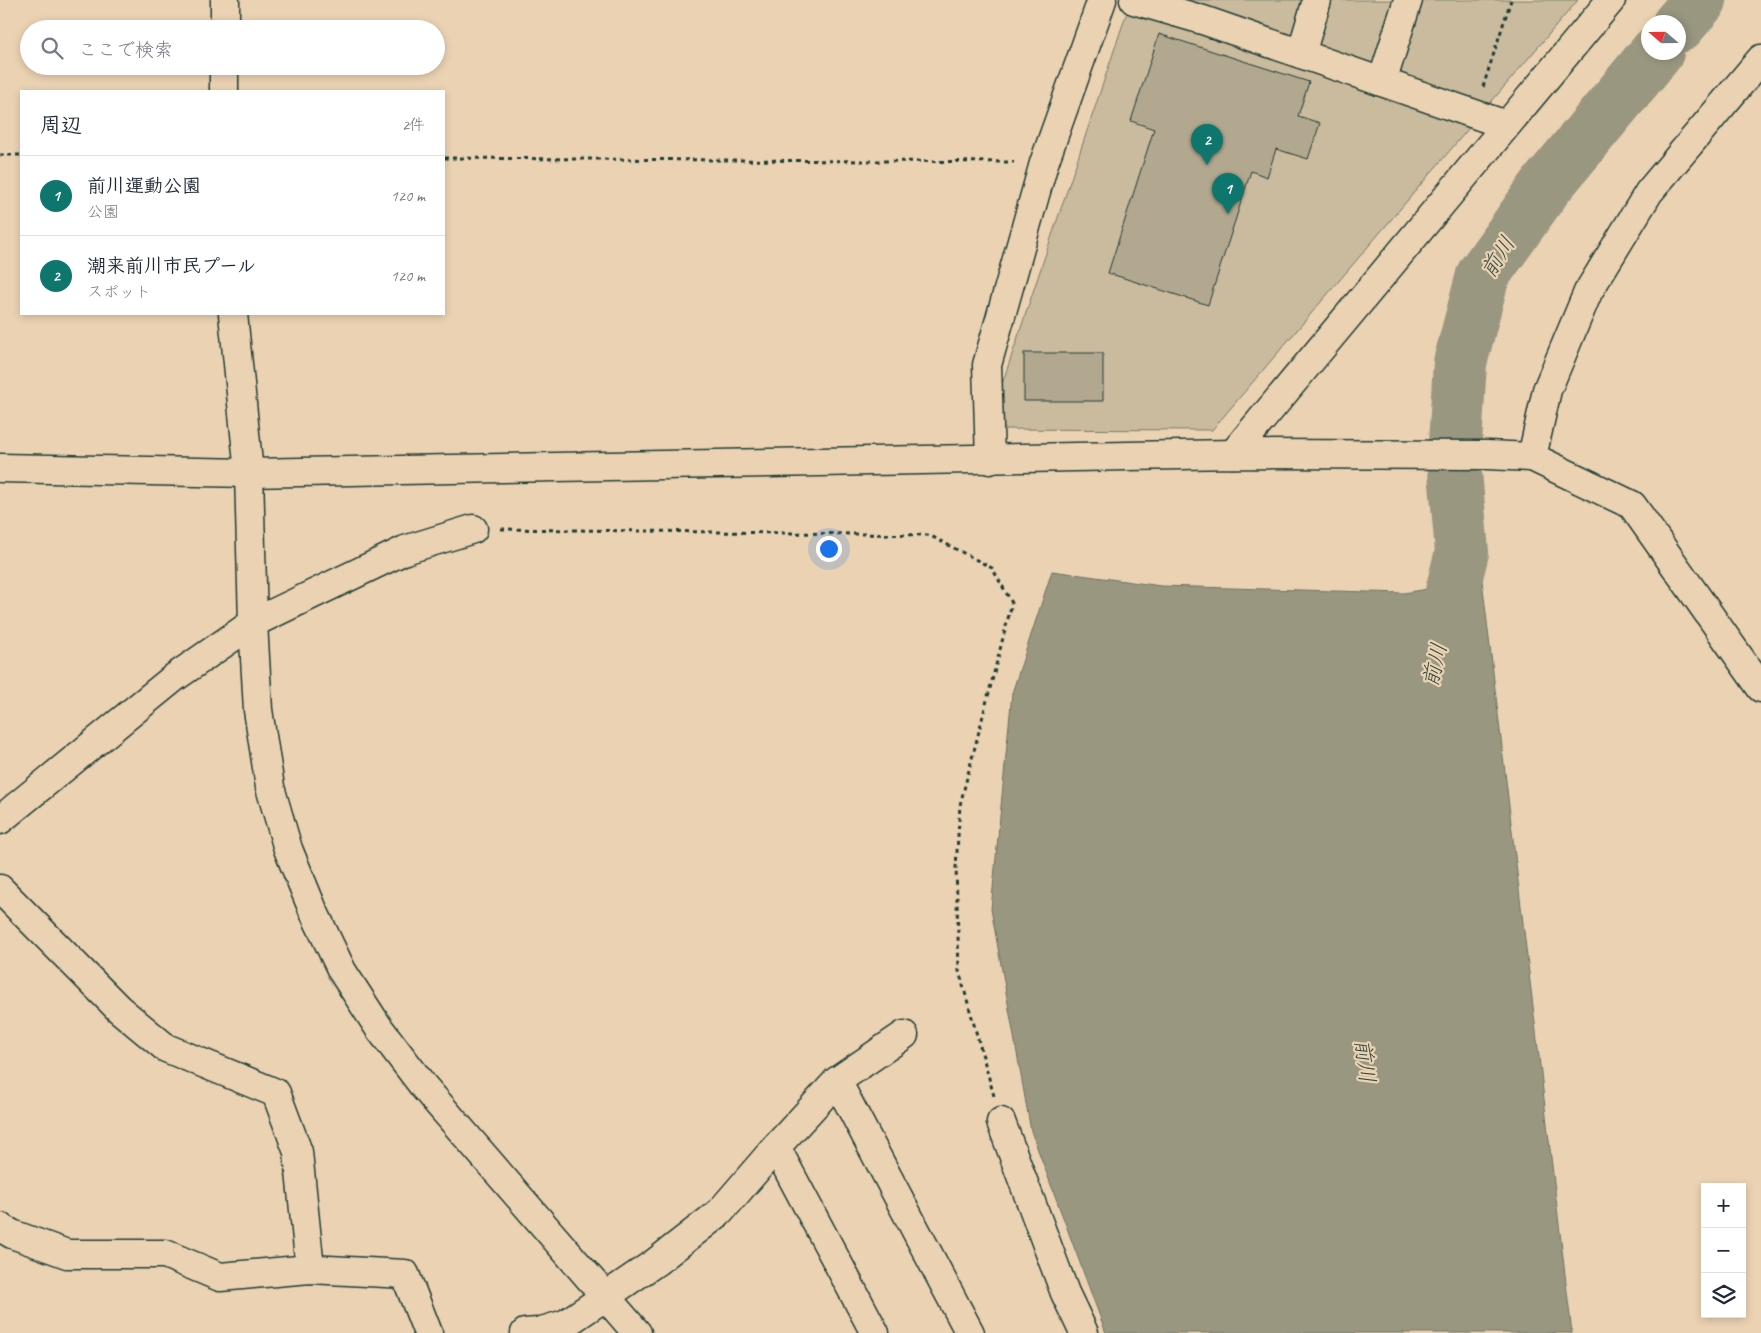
<!DOCTYPE html>
<html lang="ja">
<meta charset="utf-8">
<style>
body{margin:0;font-family:Caveat,"Klee One",sans-serif;background:#f6f6f7;color:#1f2937}
.controls{position:absolute;right:15px;bottom:15px;display:grid;overflow:hidden;border-radius:0px;box-shadow:0 2px 8px #0003}
.controls button{width:45px;height:45px;display:grid;place-items:center;padding:0;border:0;border-bottom:1px solid #e0e1e3;background:#fff;color:#1f2937;font:25px sans-serif}
.compass{position:absolute;left:1641px;top:15px;width:45px;height:45px;border-radius:50%;background:#fff;box-shadow:0 2px 8px #0003;rotate:290deg}
.you{position:absolute;left:828px;top:548px;width:18px;height:18px;margin:-12px;border:4px solid #fff;border-radius:50%;background:#1a73e8;box-shadow:0 0 0 8px #1a73e833}
.badge{display:grid;place-items:center;width:32px;height:32px;border-radius:50%;background:#0f766e;color:#fff;font-size:16px;font-weight:700}
.pin{position:absolute;translate:-50% -41px;filter:drop-shadow(0 1px 2px #0008)}
.pin::after{content:'';position:absolute;top:26px;width:18px;height:15px;background:inherit;clip-path:polygon(0 0,100% 0,50% 100%)}
.list{margin:0;padding:0;list-style:none}
h2{display:flex;justify-content:space-between;align-items:center;height:65px;margin:0;padding:0 20px;font-size:21px}
h2 small{font-size:16px;font-weight:400;color:#747a83}
.list li{display:grid;grid-template-columns:32px 1fr auto;gap:15px;align-items:center;box-sizing:border-box;height:80px;padding:0 20px;border-top:1px solid #e0e1e3}
.list b{display:block;font-size:19px;white-space:nowrap}
.list p{margin:0;font-size:16px;white-space:nowrap;color:#747a83}
.list em{font-size:16px;font-style:normal;color:#747a83}
.icon{flex:none;width:28px;height:28px;fill:none;stroke:currentColor;stroke-width:2;stroke-linecap:round;stroke-linejoin:round}
.map{position:relative;flex:none;width:1761px;height:1333px;overflow:hidden}
.search{position:absolute;background:#fff;box-shadow:0 2px 8px #0003;left:20px;top:20px;width:425px;height:55px;display:flex;align-items:center;gap:12px;box-sizing:border-box;padding:0 18px;border-radius:28px;color:#747a83;font-size:19px}
.panel{position:absolute;background:#fff;box-shadow:0 2px 8px #0003;left:20px;top:90px;width:425px;height:225px;border-radius:0px}
.map>svg:first-child{display:block}
</style>
<div class="map">
<svg width="1761" height="1333" viewBox="0 0 1761 1333">
<rect width="100%" height="100%" fill="#ebd2b3"/>
<filter id="ink" filterUnits="userSpaceOnUse"><feTurbulence type="fractalNoise" baseFrequency=".02" numOctaves="2"/><feDisplacementMap in="SourceGraphic" scale="10" xChannelSelector="R" yChannelSelector="G"/><feConvolveMatrix kernelMatrix="1 2 1 2 8 2 1 2 1" color-interpolation-filters="sRGB"/></filter>
<g filter="url(#ink)">
<polygon fill="#caba9e" stroke="#747c69" points="1131,0 1578,0 1212,430 987,429"/>
<polygon fill="#9a9781" stroke="#697362" points="1052,571 1161,586 1404,593 1482,580 1572,1333 1106,1333 1031,1131 991,909 1012,693"/>
<g fill="none" stroke-linecap="round" stroke-linejoin="round">
<g stroke="#9a9781" stroke-width="54">
<polyline points="1678,26 1700,0"/>
<polyline points="1436,656 1462,552 1454,460 1460,363 1483,275 1546,186 1657,52"/>
</g>
</g>
<g fill="#b2a890" stroke="#1f3d34">
<polygon points="1159,34 1309,82 1298,116 1320,123 1308,159 1276,149 1267,177 1251,171 1208,305 1108,273 1154,129 1131,121"/>
<rect x="1024" y="353" width="79" height="48"/>
</g>
<g fill="none" stroke-linecap="round" stroke-linejoin="round">
<defs>
<g id="minor">
<polyline points="1134,0 1203,20 1506,125"/>
<polyline points="225,29 225,0"/>
<polyline points="1301,54 1317,0"/>
<polyline points="1382,82 1408,0"/>
<polyline points="224,91 224,66"/>
<polyline points="233,314 249,473 253,623 258,710 270,787 288,849 313,910 342,971 379,1028 424,1087 637,1333"/>
<polyline points="1233,454 1611,0"/>
<polyline points="1532,457 1547,390 1588,292 1649,192 1761,59"/>
<polyline points="990,460 987,365 1044,163 1102,0"/>
<polyline points="0,468 249,473 1233,454 1487,455 1532,457 1632,505 1761,688"/>
<polyline points="0,820 175,677 253,623 405,550 473,529"/>
<polyline points="0,889 119,1009 166,1048 276,1093 298,1152 310,1269"/>
<polyline points="837,1081 970,1333"/>
<polyline points="1001,1122 1065,1293 1084,1333"/>
<polyline points="776,1147 875,1333"/>
<polyline points="0,1227 12,1234 67,1254 165,1254 220,1277 310,1269 405,1274 428,1333"/>
<polyline points="525,1333 538,1332 565,1324 656,1262 720,1212 776,1147 837,1081 904,1035"/>
</g>
</defs>
<use href="#minor" stroke="#1f3d34" stroke-width="31"/>
<g stroke="#1f3d34" stroke-width="3" stroke-dasharray="4 4" stroke-linecap="butt">
<polyline points="1483,87 1511,0"/>
<polyline points="0,155 21,155"/>
<polyline points="444,158 1014,162"/>
<polyline points="501,529 929,535 992,568 1012,603 960,805 956,867 959,971 994,1096"/>
</g>
<use href="#minor" stroke="#ebd2b3" stroke-width="28"/>
</g>
</g>
<g text-anchor="middle" dominant-baseline="central" stroke-width="4.5" stroke-linejoin="round" paint-order="stroke">
<g font-size="22" font-style="italic" fill="#314a40" stroke="#ebd2b3">
<text transform="translate(1498 257) rotate(-58)">前川</text>
<text transform="translate(1435 665) rotate(-77)">前川</text>
<text transform="translate(1365 1061) rotate(83)">前川</text>
</g>
</g>
</svg>
<div class="controls">
<button>+</button>
<button>−</button>
<button><svg class="icon" aria-label="layers" viewBox="0 0 24 24"><path d="M12 4l9 5-9 5-9-5zM3 14l9 5 9-5"/></svg></button>
</div>
<svg class="compass" viewBox="-18 -18 36 36"><path d="M0-13l5 13h-10z" fill="#e53935"/><path d="M0 13l5-13h-10z" fill="#747a83"/></svg>
<div class="you"></div>
<div class="pin badge" style="left:1228px;top:214px">1</div>
<div class="pin badge" style="left:1207px;top:165px">2</div>
<div class="search"><svg class="icon" aria-label="search" viewBox="0 0 24 24"><circle cx="10" cy="10" r="6"/><path d="M15 15l6 6"/></svg>ここで検索</div>
<section class="panel">
<h2>周辺<small>2件</small></h2>
<ul class="list">
<li><span class="badge">1</span><div><b>前川運動公園</b><p>公園</p></div><em>120 m</em></li>
<li><span class="badge">2</span><div><b>潮来前川市民プール</b><p>スポット</p></div><em>120 m</em></li>
</ul>
</section>
</div>
